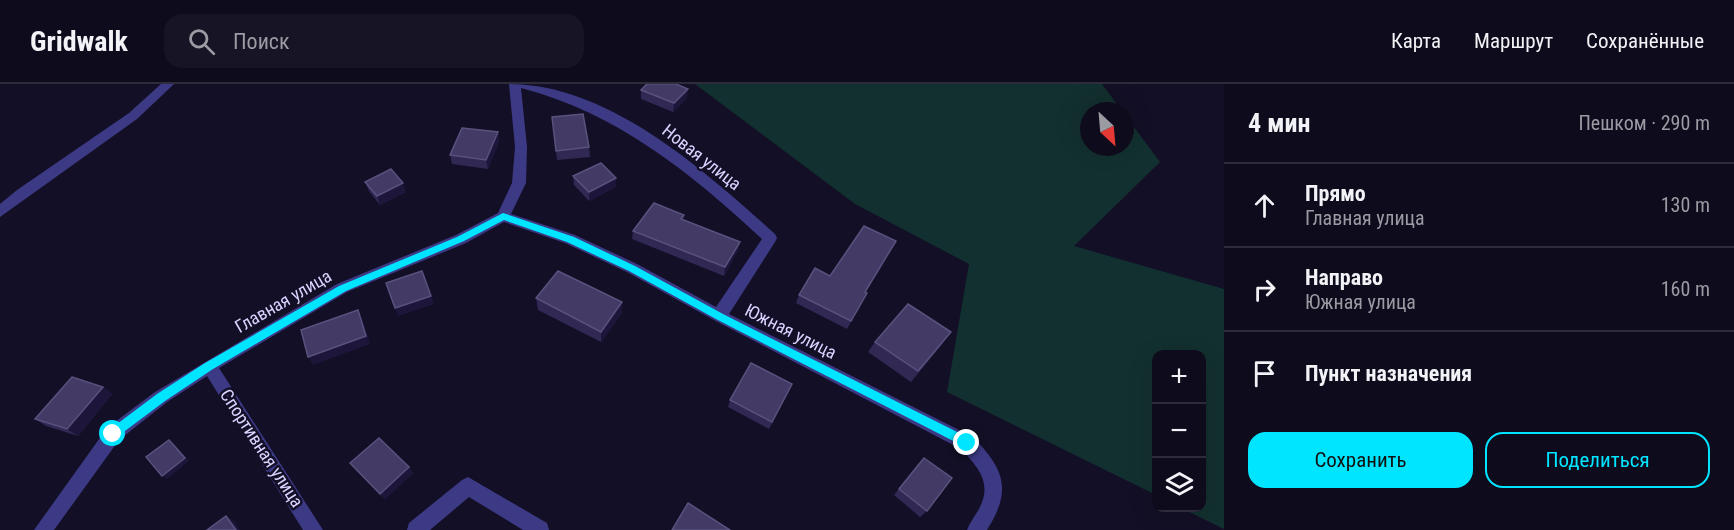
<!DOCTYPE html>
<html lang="ru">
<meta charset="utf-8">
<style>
body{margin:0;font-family:"Roboto Condensed",sans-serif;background:#171425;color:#f1f3f6}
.controls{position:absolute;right:18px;bottom:18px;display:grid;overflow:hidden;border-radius:12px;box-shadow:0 6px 24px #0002}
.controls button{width:54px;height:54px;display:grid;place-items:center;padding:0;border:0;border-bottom:2px solid #2e2b3b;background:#0e0b1c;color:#f1f3f6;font:30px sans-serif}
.compass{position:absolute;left:1080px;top:18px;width:54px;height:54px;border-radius:50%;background:#0e0b1c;box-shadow:0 6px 24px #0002;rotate:154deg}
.stop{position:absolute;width:18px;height:18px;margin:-14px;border:4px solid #00e5ff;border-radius:50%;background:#fff}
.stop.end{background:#00e5ff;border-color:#fff;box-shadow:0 2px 6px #0008}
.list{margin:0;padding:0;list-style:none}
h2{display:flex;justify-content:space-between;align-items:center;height:78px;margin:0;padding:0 24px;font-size:26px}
h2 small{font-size:20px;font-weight:400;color:#9b9ba3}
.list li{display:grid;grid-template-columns:39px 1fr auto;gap:18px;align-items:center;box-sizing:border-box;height:84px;padding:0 24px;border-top:2px solid #2e2b3b}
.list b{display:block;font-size:22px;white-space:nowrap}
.list p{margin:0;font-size:20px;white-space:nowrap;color:#9b9ba3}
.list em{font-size:20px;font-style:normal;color:#9b9ba3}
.actions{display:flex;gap:12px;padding:18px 24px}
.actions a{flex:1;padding:14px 0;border:2px solid #00e5ff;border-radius:18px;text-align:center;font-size:21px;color:#00e5ff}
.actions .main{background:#00e5ff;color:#111}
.icon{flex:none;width:33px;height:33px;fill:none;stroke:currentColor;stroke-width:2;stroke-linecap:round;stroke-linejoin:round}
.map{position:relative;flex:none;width:1224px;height:446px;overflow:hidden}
header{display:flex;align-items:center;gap:36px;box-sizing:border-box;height:84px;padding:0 30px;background:#0e0b1c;border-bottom:2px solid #2e2b3b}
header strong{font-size:28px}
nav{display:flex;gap:33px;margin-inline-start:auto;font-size:21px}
.search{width:420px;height:54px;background:#171425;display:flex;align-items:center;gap:15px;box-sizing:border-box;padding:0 21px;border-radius:18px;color:#9b9ba3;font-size:22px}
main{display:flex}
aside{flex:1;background:#0e0b1c}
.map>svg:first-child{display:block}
</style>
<header>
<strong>Gridwalk</strong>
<div class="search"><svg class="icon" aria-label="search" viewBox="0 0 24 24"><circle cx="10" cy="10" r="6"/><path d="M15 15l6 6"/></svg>Поиск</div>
<nav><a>Карта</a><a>Маршрут</a><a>Сохранённые</a></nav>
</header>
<main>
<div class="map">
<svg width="1224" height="446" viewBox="0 0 1224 446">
<rect width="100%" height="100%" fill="#130f26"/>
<polygon fill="#12302f" points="695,0 1102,0 1122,27 1089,27 1089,63 1125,63 1125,31 1160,78 1074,162 1224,205 1224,445 1181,424 1202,424 1202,270 1156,270 1156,411 947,308 969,180 855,120"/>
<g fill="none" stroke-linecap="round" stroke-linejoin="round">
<g fill="#3d3a85" fill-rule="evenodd">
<polygon points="161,0 174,0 137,35 0,133 0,120 17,106 129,29"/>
<path d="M 509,0 C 609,0 705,87 775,150 L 777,154 L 775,158 L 729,230 L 973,353 C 1005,386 1012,406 987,446 L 967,446 C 970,438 975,432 979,425 C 993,399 978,383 961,365 L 714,236 L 627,188 L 565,159 L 504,138 L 466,159 L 347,208 L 219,284 L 323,446 L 303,446 L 207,292 L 167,318 L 119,356 L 54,446 L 34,446 L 107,344 L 155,308 L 337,200 L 456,151 L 498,129 L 512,99 L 515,63 ZM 521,4 C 617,29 691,89 762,155 L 716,223 L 637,180 L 575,151 L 511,130 L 526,99 L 527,63 Z"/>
<polygon points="468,393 547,439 549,446 523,446 469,413 430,446 407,446 409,439 462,396"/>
</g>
</g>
<g fill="#312854">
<polygon points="641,6 687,14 673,28 641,15"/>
<polygon points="552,33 589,63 590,73 557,76"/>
<polygon points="498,48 499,57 488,85 452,80 450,71"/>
<polygon points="573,92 616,94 616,103 589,117 574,101"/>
<polygon points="365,98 406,108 380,121 369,107"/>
<polygon points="684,131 683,135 740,158 738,166 724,192 632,155 633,147"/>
<polygon points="896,157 865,208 867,209 847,245 796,219 799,211 830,192"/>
<polygon points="536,214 622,229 601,258 538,226"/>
<polygon points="875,258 943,259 911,298 868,268"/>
<polygon points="103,303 112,310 78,352 46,342 35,335"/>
<polygon points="789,307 769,345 728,323 730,316"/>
<polygon points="924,374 927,427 920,433 894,411 918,380"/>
<polygon points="350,379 409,383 413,389 385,415"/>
</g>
<g fill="#1d163a">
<polygon points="688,5 687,14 673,28 674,19"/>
<polygon points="498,48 499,57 488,85 486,76"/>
<polygon points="616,94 616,103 589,117 589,108"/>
<polygon points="403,99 406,108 380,121 377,112"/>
<polygon points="740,158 738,166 724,192 725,183"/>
<polygon points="431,212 434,220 398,232 395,224"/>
<polygon points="622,218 622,229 601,258 601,248"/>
<polygon points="358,226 362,234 370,260 313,281 308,273"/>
<polygon points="103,303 112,310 78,352 67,345"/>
<polygon points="169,356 173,359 189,377 167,395 162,392"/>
<polygon points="409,383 413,389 385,415 380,410"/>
<polygon points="226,432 234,437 240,446 236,446"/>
</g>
<g fill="#433a66" stroke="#5a527e" stroke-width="1.5">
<polygon points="647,0 676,0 688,5 674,19 641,6"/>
<polygon points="583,30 589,63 556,67 552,33"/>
<polygon points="462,44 498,48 486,76 450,71"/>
<polygon points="601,79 616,94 589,108 573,92"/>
<polygon points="391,85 403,99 377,112 365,98"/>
<polygon points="654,119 684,131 681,135 740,158 725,183 633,147"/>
<polygon points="864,142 896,157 865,208 867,209 851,237 799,211 815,184 830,192"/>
<polygon points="422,187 431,212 395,224 386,199"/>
<polygon points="558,187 622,218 601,248 536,214"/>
<polygon points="908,220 951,248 918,287 875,258"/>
<polygon points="358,226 366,252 308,273 301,246"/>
<polygon points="751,279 792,300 772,338 730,316"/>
<polygon points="72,293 103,303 67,345 35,335"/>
<polygon points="379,354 409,383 380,410 350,379"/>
<polygon points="169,356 185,374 162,392 146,373"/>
<polygon points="924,374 952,394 927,427 899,405"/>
<polygon points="688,419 730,446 672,446"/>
<polygon points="226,432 236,446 207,446"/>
</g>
<polygon fill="#00e5ff" points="503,129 574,153 635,182 723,230 971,355 971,362 963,362 716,235 629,187 567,158 504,136 464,157 346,207 213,285 165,317 117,353 109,353 109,346 157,310 205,279 339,202 457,153"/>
<g text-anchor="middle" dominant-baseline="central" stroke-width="5" stroke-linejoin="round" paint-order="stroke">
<g font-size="18" fill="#d9d4ff" stroke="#130f26">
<text transform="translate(702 73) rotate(38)">Новая улица</text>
<text transform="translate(283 217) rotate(-30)">Главная улица</text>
<text transform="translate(791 247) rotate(27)">Южная улица</text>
<text transform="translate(262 364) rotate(57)">Спортивная улица</text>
</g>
</g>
</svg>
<div class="controls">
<button>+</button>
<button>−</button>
<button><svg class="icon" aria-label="layers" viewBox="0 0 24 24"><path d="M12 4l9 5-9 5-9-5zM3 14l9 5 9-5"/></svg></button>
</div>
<svg class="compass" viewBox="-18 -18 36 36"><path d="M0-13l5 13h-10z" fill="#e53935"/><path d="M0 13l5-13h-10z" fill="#9b9ba3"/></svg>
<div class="stop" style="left:113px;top:350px"></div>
<div class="stop end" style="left:967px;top:359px"></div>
</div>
<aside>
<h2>4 мин<small>Пешком · 290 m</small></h2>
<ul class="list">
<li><svg class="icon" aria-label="ahead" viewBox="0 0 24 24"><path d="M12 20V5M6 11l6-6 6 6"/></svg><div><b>Прямо</b><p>Главная улица</p></div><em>130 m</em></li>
<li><svg class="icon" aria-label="right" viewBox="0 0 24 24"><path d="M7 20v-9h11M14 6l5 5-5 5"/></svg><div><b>Направо</b><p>Южная улица</p></div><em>160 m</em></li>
<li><svg class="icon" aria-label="arrive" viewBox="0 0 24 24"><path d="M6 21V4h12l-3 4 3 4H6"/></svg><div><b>Пункт назначения</b></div></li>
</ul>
<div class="actions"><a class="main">Сохранить</a><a>Поделиться</a></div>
</aside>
</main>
